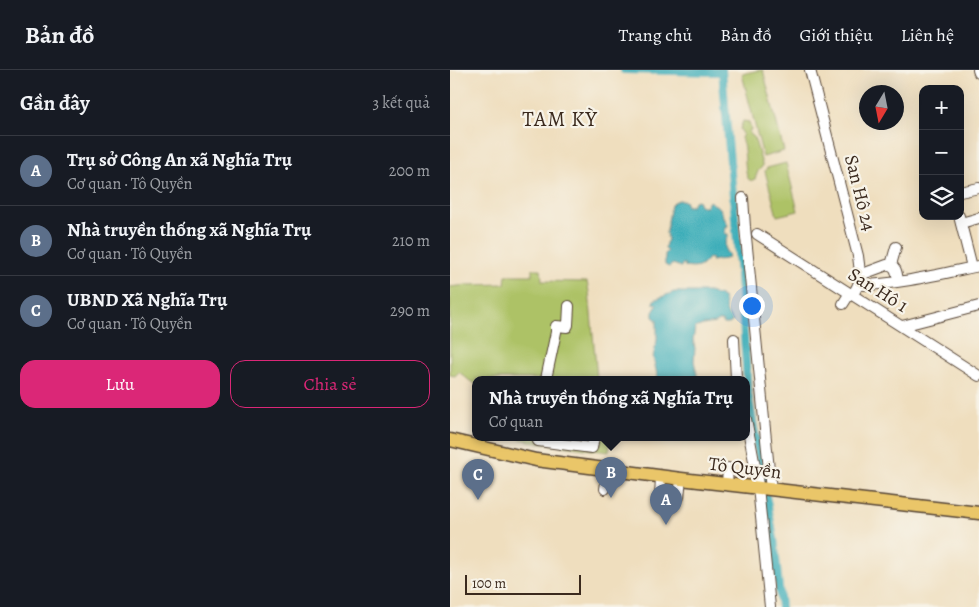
<!DOCTYPE html>
<html lang="vi">
<meta charset="utf-8">
<style>
body{margin:0;font-family:Alegreya,serif;background:#20242c;color:#f1f3f6}
.controls{position:absolute;right:15px;top:15px;display:grid;overflow:hidden;border-radius:10px;box-shadow:0 5px 20px #0002}
.controls button{width:45px;height:45px;display:grid;place-items:center;padding:0;border:0;border-bottom:1px solid #363941;background:#171b24;color:#f1f3f6;font:25px sans-serif}
.compass{position:absolute;left:409px;top:15px;width:45px;height:45px;border-radius:50%;background:#171b24;box-shadow:0 5px 20px #0002;rotate:190deg}
.scale{position:absolute;left:15px;bottom:12px;width:116px;box-sizing:border-box;padding-left:5px;border:2px solid #3b2a1e;border-top:0;font-size:14px;line-height:18px;white-space:nowrap;color:#3b2a1e;-webkit-text-stroke:4px #f7f3e8;paint-order:stroke}
.you{position:absolute;left:301px;top:235px;width:18px;height:18px;margin:-12px;border:4px solid #fff;border-radius:50%;background:#1a73e8;box-shadow:0 0 0 8px #1a73e833}
.badge{display:grid;place-items:center;width:32px;height:32px;border-radius:50%;background:#db2777;color:#fff;font-size:16px;font-weight:700}
.pin{position:absolute;translate:-50% -41px;filter:drop-shadow(0 1px 2px #0008)}
.pin::after{content:'';position:absolute;top:26px;width:18px;height:15px;background:inherit;clip-path:polygon(0 0,100% 0,50% 100%)}
.popup{position:absolute;left:22px;top:306px;width:278px;height:65px;box-sizing:border-box;display:grid;place-content:center;border-radius:10px;background:#171b24;filter:drop-shadow(0 1px 4px #0005);font-size:16px;white-space:nowrap;color:#9ea1a6}
.popup b{font-size:19px;color:#f1f3f6}
.popup::after{content:'';position:absolute;left:50%;top:100%;margin-left:-10px;border:10px solid transparent;border-top-color:#171b24}
.list{margin:0;padding:0;list-style:none}
h2{display:flex;justify-content:space-between;align-items:center;height:65px;margin:0;padding:0 20px;font-size:21px}
h2 small{font-size:16px;font-weight:400;color:#9ea1a6}
.list li{display:grid;grid-template-columns:32px 1fr auto;gap:15px;align-items:center;box-sizing:border-box;height:70px;padding:0 20px;border-top:1px solid #363941}
.list b{display:block;font-size:19px;white-space:nowrap}
.list p{margin:0;font-size:16px;white-space:nowrap;color:#9ea1a6}
.list em{font-size:16px;font-style:normal;color:#9ea1a6}
.actions{display:flex;gap:10px;padding:15px 20px}
.actions a{flex:1;padding:11px 0;border:1px solid #db2777;border-radius:15px;text-align:center;font-size:18px;color:#db2777}
.actions .main{background:#db2777;color:#fff}
.icon{flex:none;width:28px;height:28px;fill:none;stroke:currentColor;stroke-width:2;stroke-linecap:round;stroke-linejoin:round}
.map{position:relative;flex:none;width:529px;height:537px;overflow:hidden}
header{display:flex;align-items:center;gap:30px;box-sizing:border-box;height:70px;padding:0 25px;background:#171b24;border-bottom:1px solid #363941}
header strong{font-size:24px}
nav{display:flex;gap:28px;margin-inline-start:auto;font-size:18px}
main{display:flex}
aside{flex:1;background:#171b24}
.map>svg:first-child{display:block}
</style>
<header>
<strong>Bản đồ</strong>
<nav><a>Trang chủ</a><a>Bản đồ</a><a>Giới thiệu</a><a>Liên hệ</a></nav>
</header>
<main>
<aside>
<h2>Gần đây<small>3 kết quả</small></h2>
<ul class="list">
<li><span class="badge" style="background:#5c6f8a">A</span><div><b>Trụ sở Công An xã Nghĩa Trụ</b><p>Cơ quan · Tô Quyền</p></div><em>200 m</em></li>
<li><span class="badge" style="background:#5c6f8a">B</span><div><b>Nhà truyền thống xã Nghĩa Trụ</b><p>Cơ quan · Tô Quyền</p></div><em>210 m</em></li>
<li><span class="badge" style="background:#5c6f8a">C</span><div><b>UBND Xã Nghĩa Trụ</b><p>Cơ quan · Tô Quyền</p></div><em>290 m</em></li>
</ul>
<div class="actions"><a class="main">Lưu</a><a>Chia sẻ</a></div>
</aside>
<div class="map">
<svg width="529" height="537" viewBox="0 0 529 537">
<rect width="100%" height="100%" fill="#f7f3e8"/>
<filter id="ink" filterUnits="userSpaceOnUse"><feTurbulence type="fractalNoise" baseFrequency=".02" numOctaves="2"/><feDisplacementMap in="SourceGraphic" scale="10" xChannelSelector="R" yChannelSelector="G"/><feConvolveMatrix kernelMatrix="1 2 1 2 8 2 1 2 1" color-interpolation-filters="sRGB"/></filter>
<filter id="wash" filterUnits="userSpaceOnUse"><feTurbulence type="fractalNoise" baseFrequency=".0096" numOctaves="4" result="noise"/><feDisplacementMap in="SourceGraphic" scale="20" xChannelSelector="R" yChannelSelector="G"/><feGaussianBlur stdDeviation="1.12" result="paint"/><feColorMatrix in="noise" values="0 0 0 0 0 0 0 0 0 0 0 0 0 0 0 0 0 1.4 0 .05"/><feComposite in="paint" operator="in"/></filter>
<g filter="url(#wash)">
<rect width="100%" height="100%" fill="#efdebe"/>
<g fill="#adc266" stroke="#747642">
<polygon points="309,0 313,0 334,81 313,87 292,4"/>
<path d="M 293,51 L 299,52 L 301,59 L 299,62 L 301,65 L 304,67 L 312,94 L 312,97 L 308,101 L 305,109 C 302,110 300,112 298,108 C 295,105 295,85 294,80 C 294,76 292,71 291,68 L 293,64 L 290,59 Z"/>
<polygon points="336,93 348,141 327,146 315,101 317,98"/>
<polygon points="82,199 91,199 92,211 137,212 139,222 147,308 156,309 26,309 26,314 20,311 9,302 5,306 0,305 0,217 17,215 55,214 56,205 82,205"/>
<polygon points="62,367 161,367 159,382 88,373"/>
</g>
<g fill="#3eaeb9" stroke="#3c6c6c">
<path d="M 229,130 L 235,131 L 237,136 L 242,136 L 244,131 L 248,130 L 250,135 L 256,137 L 259,131 L 270,138 L 274,149 L 276,150 L 278,156 L 275,157 L 275,164 L 278,164 L 278,167 C 274,172 275,177 276,182 L 279,184 L 278,187 L 275,189 L 261,191 L 262,189 L 258,188 C 251,198 247,199 235,197 L 235,194 L 232,194 L 231,197 L 223,194 L 219,197 L 215,195 L 215,184 L 218,181 L 215,179 L 216,173 L 218,170 L 216,163 L 217,157 L 221,135 L 224,132 Z"/>
<path d="M 224,222 L 259,222 L 273,227 C 276,235 275,245 283,251 L 279,254 L 274,254 L 272,251 L 269,251 L 266,253 L 253,255 L 245,258 L 243,270 L 245,278 L 244,291 L 248,309 L 208,309 L 203,287 L 207,270 L 207,250 L 203,247 L 203,242 L 205,239 L 207,234 L 203,233 L 204,230 Z"/>
</g>
<g fill="none" stroke-linecap="round" stroke-linejoin="round">
<g stroke="#3eaeb9" stroke-width="8">
<polyline points="174,0 272,2"/>
<polyline points="272,0 290,206 298,324 313,409"/>
<polyline points="316,426 324,469 331,537"/>
</g>
</g>
</g>
<g filter="url(#ink)">
<g fill="none" stroke-linecap="round" stroke-linejoin="round">
<defs>
<g id="minor">
<path d="M 360,0 L 408,186 C 410,204 413,209 403,224"/>
<polyline points="528,0 529,3"/>
<polyline points="510,122 529,118"/>
<polyline points="293,128 295,157 321,420"/>
<polyline points="509,146 522,197"/>
<polyline points="511,153 529,148"/>
<polyline points="307,164 529,306"/>
<polyline points="441,195 446,177"/>
<path d="M 410,205 L 437,195 C 446,194 447,203 448,211"/>
<path d="M 409,215 C 447,215 491,204 529,196"/>
<polyline points="393,234 400,223"/>
<polyline points="452,256 529,236"/>
<polyline points="284,269 286,309"/>
<polyline points="96,309 106,262 106,256 117,257 118,255 119,236"/>
<polyline points="296,349 307,407 320,537"/>
<polyline points="88,371 142,378 144,367"/>
<polyline points="277,414 278,398"/>
<polyline points="155,419 158,400"/>
<polyline points="210,426 211,407"/>
<polyline points="229,427 231,409"/>
</g>
<polyline id="major" points="0,370 86,390 231,409 529,443"/>
</defs>
<use href="#minor" stroke="#564536" stroke-width="12"/>
<use href="#major" stroke="#564536" stroke-width="15"/>
<use href="#minor" stroke="#fff" stroke-width="10"/>
<use href="#major" stroke="#eac669" stroke-width="12"/>
</g>
</g>
<g text-anchor="middle" dominant-baseline="central" stroke-width="4.5" stroke-linejoin="round" paint-order="stroke">
<g font-size="19" fill="#3b2a1e" stroke="#f7f3e8">
<text transform="translate(410 123) rotate(76)">San Hô 24</text>
<text transform="translate(428 220) rotate(32)">San Hô 1</text>
<text transform="translate(295 398) rotate(7)">Tô Quyền</text>
</g>
<g font-size="21" letter-spacing="1" fill="#3b2a1e" stroke="#f7f3e8">
<text x="110" y="49">TAM KỲ</text>
</g>
</g>
</svg>
<div class="controls">
<button>+</button>
<button>−</button>
<button><svg class="icon" aria-label="layers" viewBox="0 0 24 24"><path d="M12 4l9 5-9 5-9-5zM3 14l9 5 9-5"/></svg></button>
</div>
<svg class="compass" viewBox="-18 -18 36 36"><path d="M0-13l5 13h-10z" fill="#e53935"/><path d="M0 13l5-13h-10z" fill="#9ea1a6"/></svg>
<div class="scale">100 m</div>
<div class="you"></div>
<div class="pin badge" style="left:216px;top:455px;background:#5c6f8a">A</div>
<div class="pin badge" style="left:161px;top:428px;background:#5c6f8a">B</div>
<div class="popup"><b>Nhà truyền thống xã Nghĩa Trụ</b>Cơ quan</div>
<div class="pin badge" style="left:28px;top:430px;background:#5c6f8a">C</div>
</div>
</main>
